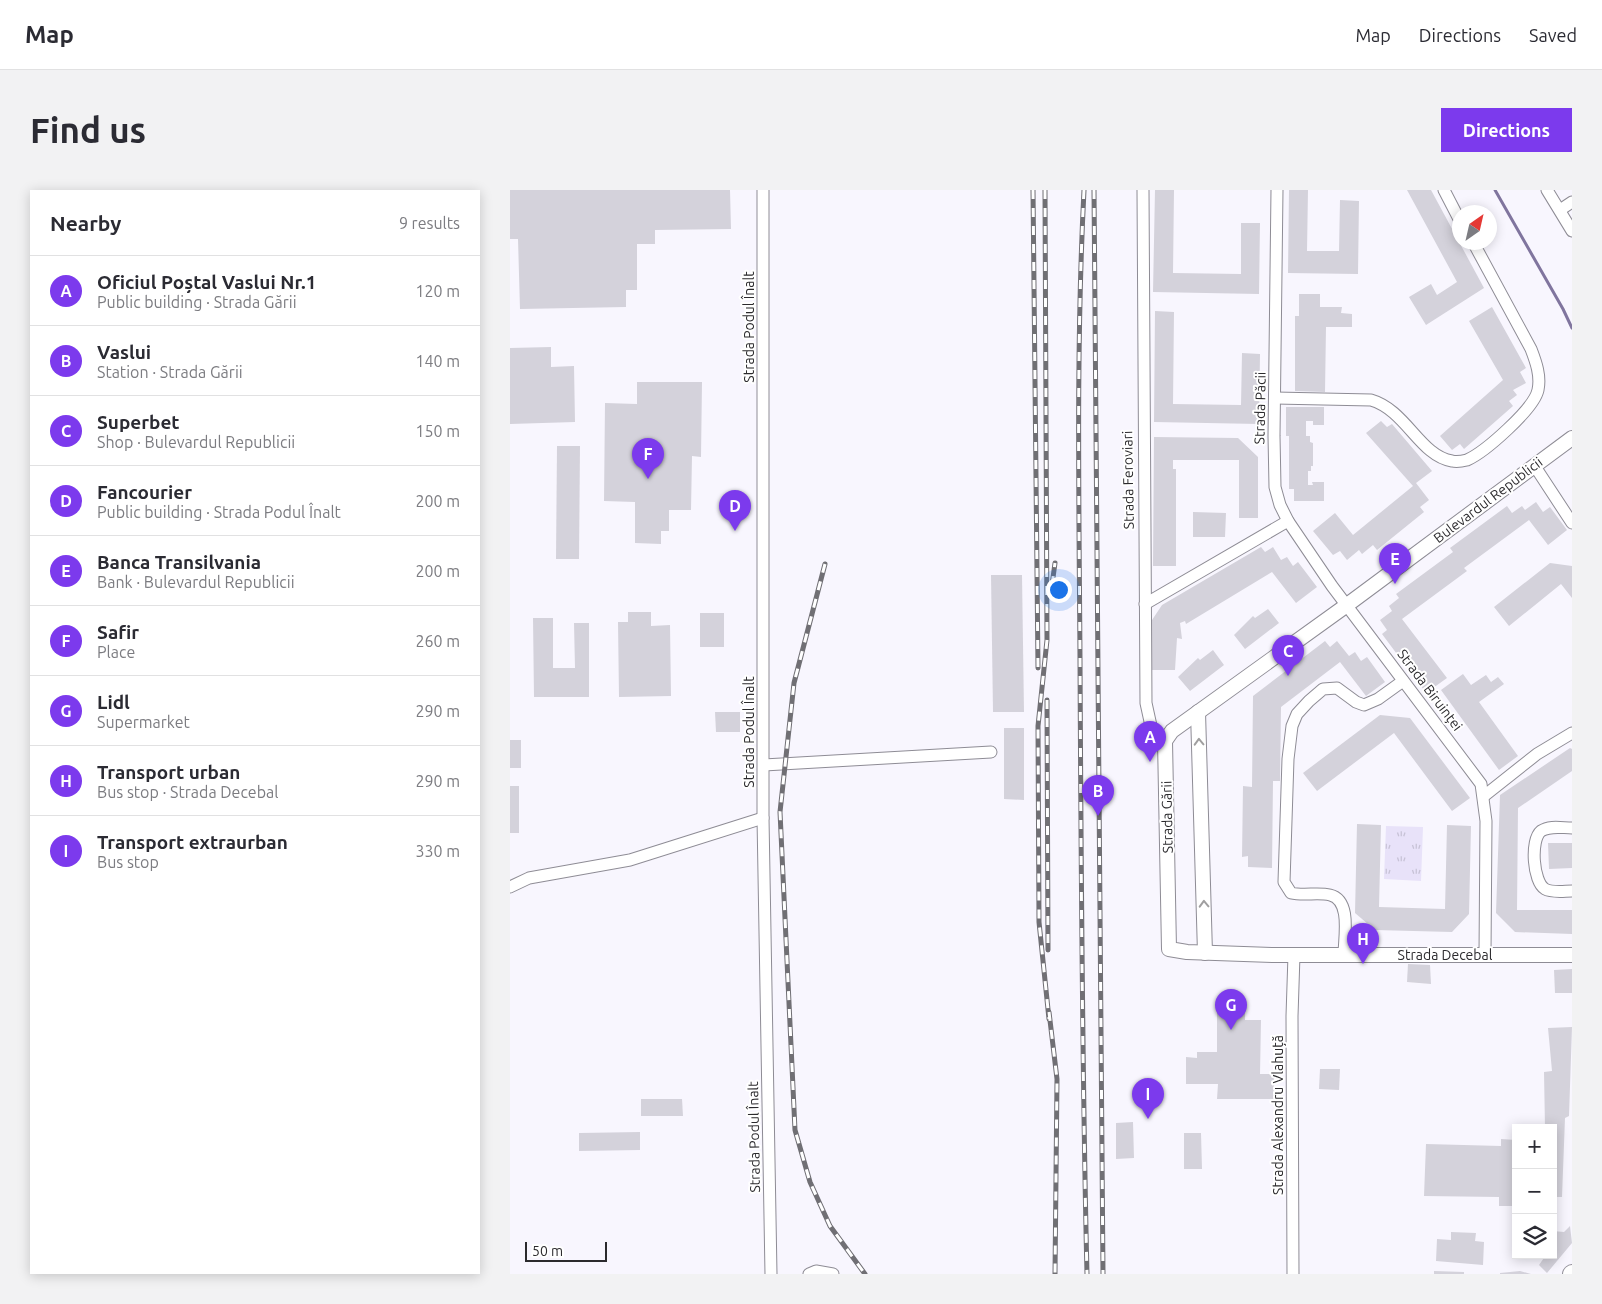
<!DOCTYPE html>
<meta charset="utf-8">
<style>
body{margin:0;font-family:Ubuntu,sans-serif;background:#f2f2f3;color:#2b2b33}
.controls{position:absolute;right:15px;bottom:15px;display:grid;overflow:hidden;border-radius:0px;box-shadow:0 2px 12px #0003}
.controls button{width:45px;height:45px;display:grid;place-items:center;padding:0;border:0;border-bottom:1px solid #e1e1e2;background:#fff;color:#2b2b33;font:25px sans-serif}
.compass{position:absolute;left:942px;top:15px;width:45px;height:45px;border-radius:50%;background:#fff;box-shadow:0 2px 12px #0003;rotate:34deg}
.scale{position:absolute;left:15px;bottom:12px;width:82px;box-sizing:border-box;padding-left:5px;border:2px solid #2b2a2d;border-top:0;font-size:14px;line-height:18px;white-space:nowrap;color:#2b2a2d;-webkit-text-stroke:4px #fff;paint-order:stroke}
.you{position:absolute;left:548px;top:399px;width:18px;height:18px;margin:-12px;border:4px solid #fff;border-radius:50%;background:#1a73e8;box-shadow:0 0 0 8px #1a73e833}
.badge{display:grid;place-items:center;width:32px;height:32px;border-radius:50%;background:#7c3aed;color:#fff;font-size:16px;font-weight:700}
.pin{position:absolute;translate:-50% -41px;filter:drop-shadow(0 1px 2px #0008)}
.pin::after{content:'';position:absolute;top:26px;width:18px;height:15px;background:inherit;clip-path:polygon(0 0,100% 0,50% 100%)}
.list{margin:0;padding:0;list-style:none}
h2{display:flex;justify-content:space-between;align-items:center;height:65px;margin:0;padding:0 20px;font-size:21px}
h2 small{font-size:16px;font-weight:400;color:#7c7c81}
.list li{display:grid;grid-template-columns:32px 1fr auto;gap:15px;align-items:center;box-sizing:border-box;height:70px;padding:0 20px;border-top:1px solid #e1e1e2}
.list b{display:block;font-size:19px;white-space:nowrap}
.list p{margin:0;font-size:16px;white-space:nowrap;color:#7c7c81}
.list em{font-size:16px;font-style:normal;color:#7c7c81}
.icon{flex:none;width:28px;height:28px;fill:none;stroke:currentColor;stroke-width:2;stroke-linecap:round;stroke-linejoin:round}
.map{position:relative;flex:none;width:1062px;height:1084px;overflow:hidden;border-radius:0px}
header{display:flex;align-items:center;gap:30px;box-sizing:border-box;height:70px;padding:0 25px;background:#fff;border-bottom:1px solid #e1e1e2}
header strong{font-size:24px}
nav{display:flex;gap:28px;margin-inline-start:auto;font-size:18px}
.intro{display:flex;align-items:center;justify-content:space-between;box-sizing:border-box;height:120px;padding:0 30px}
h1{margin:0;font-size:35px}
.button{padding:12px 22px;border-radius:0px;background:#7c3aed;color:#fff;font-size:18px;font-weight:700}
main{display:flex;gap:30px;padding:0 30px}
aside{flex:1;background:#fff;border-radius:0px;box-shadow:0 2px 12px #0003}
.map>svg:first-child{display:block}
</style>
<header>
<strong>Map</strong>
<nav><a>Map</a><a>Directions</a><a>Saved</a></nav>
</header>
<div class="intro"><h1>Find us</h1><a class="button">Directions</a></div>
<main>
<aside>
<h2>Nearby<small>9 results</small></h2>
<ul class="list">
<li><span class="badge">A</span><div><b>Oficiul Poștal Vaslui Nr.1</b><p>Public building · Strada Gării</p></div><em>120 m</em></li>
<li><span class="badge">B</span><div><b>Vaslui</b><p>Station · Strada Gării</p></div><em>140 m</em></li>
<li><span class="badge">C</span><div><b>Superbet</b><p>Shop · Bulevardul Republicii</p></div><em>150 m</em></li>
<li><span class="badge">D</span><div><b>Fancourier</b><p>Public building · Strada Podul Înalt</p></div><em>200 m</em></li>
<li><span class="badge">E</span><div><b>Banca Transilvania</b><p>Bank · Bulevardul Republicii</p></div><em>200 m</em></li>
<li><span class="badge">F</span><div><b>Safir</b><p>Place</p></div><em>260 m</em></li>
<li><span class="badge">G</span><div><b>Lidl</b><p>Supermarket</p></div><em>290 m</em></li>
<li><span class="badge">H</span><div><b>Transport urban</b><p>Bus stop · Strada Decebal</p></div><em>290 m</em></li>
<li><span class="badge">I</span><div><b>Transport extraurban</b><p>Bus stop</p></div><em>330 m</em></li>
</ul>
</aside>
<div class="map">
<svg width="1062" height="1084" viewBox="0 0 1062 1084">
<defs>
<pattern id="park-tufts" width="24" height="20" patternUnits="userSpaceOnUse" patternTransform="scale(1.25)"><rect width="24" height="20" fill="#e8e2f9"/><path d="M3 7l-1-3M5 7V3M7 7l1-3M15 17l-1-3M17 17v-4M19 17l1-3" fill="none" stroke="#c7c2d6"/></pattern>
</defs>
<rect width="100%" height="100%" fill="#f8f6fe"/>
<polygon fill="url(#park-tufts)" points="876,636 913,637 911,691 874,689"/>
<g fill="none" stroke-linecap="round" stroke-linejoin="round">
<polyline stroke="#80759e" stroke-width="3" points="985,0 1053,119 1062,138"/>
</g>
<g fill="#d4d2db">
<polygon points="0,0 220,0 221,39 145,40 145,54 127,54 127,100 116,100 116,117 10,119 8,49 0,49"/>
<polygon points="645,0 664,0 663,83 731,84 731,33 750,33 749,104 643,102"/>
<polygon points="779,0 798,0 797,61 829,61 830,10 849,11 848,84 778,83"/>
<polygon points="897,0 921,0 974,98 916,135 899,107 921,94 927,105 947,92"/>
<polygon points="789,104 810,104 810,117 832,117 831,123 842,124 842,137 816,137 815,202 785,201 785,126 789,126"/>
<polygon points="982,117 1016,178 1010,182 1016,193 1003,200 1007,205 999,211 1003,216 954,259 950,254 942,260 930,246 993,190 959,131"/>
<polygon points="645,121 664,122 663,214 731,215 732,163 750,164 749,234 644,232"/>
<polygon points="41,157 41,177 64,176 65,232 0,234 0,158"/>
<polygon points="127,192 192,192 191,267 182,266 181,320 159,320 159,341 151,341 151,354 125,353 125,312 94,311 95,213 127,214"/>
<polygon points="776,217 814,217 814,235 803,235 803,231 796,231 796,246 800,246 800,252 803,253 803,276 801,276 801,281 798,281 798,295 803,295 802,292 814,292 814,311 784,311 784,299 779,299 779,246 776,246"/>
<polygon points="871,231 877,237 882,234 922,281 906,293 919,310 910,317 914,322 867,360 863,355 852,364 849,360 837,370 830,361 823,365 803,341 825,323 843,345 903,296 856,243"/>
<polygon points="644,247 728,248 748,267 748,328 729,328 729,270 663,270 663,279 666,279 666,376 643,376"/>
<polygon points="47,256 70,256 69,369 46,369"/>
<polygon points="1026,312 1033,322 1040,317 1057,340 1038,355 1019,330 954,378 957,381 892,429 937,488 916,503 872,444 877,440 870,430 882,421 879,416 889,408 886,404 943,362 940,358 997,316 1002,323 1012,316 1015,320"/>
<polygon points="683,322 716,323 715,347 683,347"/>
<polygon points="751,357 755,362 763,357 771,370 777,367 783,376 788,372 807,397 786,413 762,382 676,434 675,431 670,433 672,449 667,448 665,480 641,480 642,430 652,415"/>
<polygon points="1040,373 1062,376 1062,408 1051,394 999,436 984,417"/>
<polygon points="481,385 512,385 514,522 483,522"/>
<polygon points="758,419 769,433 735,459 724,445 743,426 745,428"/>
<polygon points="118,422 141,422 141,436 160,435 161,506 109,507 108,432 118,432"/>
<rect x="190" y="423" width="24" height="34"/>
<polygon points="23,428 43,428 43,478 65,478 64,433 79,433 79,507 24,507"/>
<polygon points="815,451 820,457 827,451 839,466 845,462 851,471 857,467 875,492 856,506 830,472 771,517 770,591 763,591 762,678 738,677 738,666 732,667 733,596 742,597 743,506"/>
<polygon points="703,460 714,475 680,501 668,487 688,468 690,470"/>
<polygon points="953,484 961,495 976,485 981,492 988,487 994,494 969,512 1008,566 989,580 931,500"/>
<polygon points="205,522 230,522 230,542 206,542"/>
<polygon points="870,525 900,528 960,608 942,621 884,543 807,601 793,583"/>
<polygon points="494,538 514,538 514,610 494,609"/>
<rect x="0" y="550" width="11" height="28"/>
<polygon points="1060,558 1062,559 1062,581 1008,618 1007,720 1062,720 1062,744 1005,742 986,723 990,605"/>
<rect x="0" y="596" width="9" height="47"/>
<polygon points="847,634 871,635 869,717 935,719 937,635 961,636 959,724 942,742 865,740 845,723"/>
<polygon points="1038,653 1062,653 1062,678 1039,679"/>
<polygon points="898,774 920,775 921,794 897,792"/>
<polygon points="1062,779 1062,803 1045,803 1044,780"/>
<polygon points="707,819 735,819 735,830 751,830 750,884 764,884 764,909 707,909 708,894 676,894 676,867 687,868 687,862 707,862"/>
<polygon points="1062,837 1059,926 1055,928 1052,1007 1043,1007 1043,938 1035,938 1034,882 1042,881 1038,838"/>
<polygon points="810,879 830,879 829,900 809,899"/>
<polygon points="131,909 172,909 173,926 131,926"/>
<polygon points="623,932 624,968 606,969 606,933"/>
<polygon points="130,942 130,960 69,961 69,943"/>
<polygon points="674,943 691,943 692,979 674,979"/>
<polygon points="991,949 1006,950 1006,1016 989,1016 989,1007 914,1006 916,954 991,956"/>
<polygon points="1060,1036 1062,1053 1037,1083 1029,1075 1036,1065 1043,1065 1043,1041 1054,1042"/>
<polygon points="941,1042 966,1043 965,1051 974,1052 973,1075 926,1071 927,1049 941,1050"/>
<polygon points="924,1081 954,1082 954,1084 924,1084"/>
<polygon points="1010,1081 1021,1084 990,1084 990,1083"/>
</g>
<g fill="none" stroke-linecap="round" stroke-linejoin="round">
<defs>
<g id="minor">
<polyline points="253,0 253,628 261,1084"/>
<polyline points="633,0 636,513 643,545 655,551"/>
<polyline points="767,0 764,246 765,297 770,315 778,331 822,396 971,594 976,631 975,764"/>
<polyline points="934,0 949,29"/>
<polyline points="1037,0 1062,41"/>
<polyline points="1050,20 1062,12"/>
<path d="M 765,208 L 861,210 C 896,220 910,266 942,271 C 946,272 953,271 957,270 C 975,262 1024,219 1028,200 C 1031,186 1026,172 1021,159 L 963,52"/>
<polyline points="1024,275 1062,333"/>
<polyline points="635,414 778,331"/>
<polyline points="254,575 481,562"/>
<polyline points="974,606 1027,564 1062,543"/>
<path d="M 1062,638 C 1052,638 1040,635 1031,641 C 1020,650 1023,692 1035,699 C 1042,703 1054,701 1062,701"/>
<polyline points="0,697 19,688 120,670 253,628"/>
<path d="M 834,765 C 834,748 842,710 820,705 C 808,702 794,706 781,703 L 774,692 L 778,569 L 782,536 L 787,524 L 799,511 L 813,499 L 827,498 L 846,512 L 854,515 L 868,509 L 893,491"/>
<polyline points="299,1084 306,1081 323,1084"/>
<polyline points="783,1084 782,826 784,765"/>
</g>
<g id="tertiary">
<polyline points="1062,248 837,415 662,541 655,551 659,759 677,762 763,765 1062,765"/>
<polyline points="688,522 695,763"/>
</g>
<polyline id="secondary" points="1061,1084 1062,1083"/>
</defs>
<use href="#minor" stroke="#8e8c95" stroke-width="13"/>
<use href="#tertiary" stroke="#8e8c95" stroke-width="16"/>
<use href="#secondary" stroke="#8e8c95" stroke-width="18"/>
<use href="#minor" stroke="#fff" stroke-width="11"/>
<use href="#tertiary" stroke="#fff" stroke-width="14"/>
<use href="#secondary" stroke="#fff" stroke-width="16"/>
<defs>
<g id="rail">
<polyline points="523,0 528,478"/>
<polyline points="535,0 537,450 528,536 529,732 539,829"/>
<path d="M 574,0 C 566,156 569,312 570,468 C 571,674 572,879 577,1084"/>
<polyline points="584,0 593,1084"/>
<polyline points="315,374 284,493 270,622 285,940 300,992 320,1036 355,1084"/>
<polyline points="542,395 545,373"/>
<polyline points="537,510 538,760"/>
<polyline points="539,822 547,889 545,1084"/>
</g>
</defs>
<use href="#rail" stroke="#706f74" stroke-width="5"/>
<use href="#rail" stroke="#fff" stroke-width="3" stroke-dasharray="9" stroke-linecap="butt"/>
</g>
<defs><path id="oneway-chevron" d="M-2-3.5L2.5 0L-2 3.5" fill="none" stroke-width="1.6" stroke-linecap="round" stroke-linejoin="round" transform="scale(1.25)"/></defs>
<g stroke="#a09fa0">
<use href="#oneway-chevron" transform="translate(689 552) rotate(-92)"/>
<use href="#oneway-chevron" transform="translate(694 714) rotate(-92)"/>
</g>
<g text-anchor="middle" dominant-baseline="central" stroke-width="4" stroke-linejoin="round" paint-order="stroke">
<g font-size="14" fill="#2b2a2d" stroke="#fff">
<text transform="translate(239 137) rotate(-90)">Strada Podul Înalt</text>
<text transform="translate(750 218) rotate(-89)">Strada Păcii</text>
<text transform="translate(618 290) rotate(-91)">Strada Feroviari</text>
<text transform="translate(978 310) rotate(-37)">Bulevardul Republicii</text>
<text transform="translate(920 500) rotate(53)">Strada Biruinței</text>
<text transform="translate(239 542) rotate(-90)">Strada Podul Înalt</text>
<text transform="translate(657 627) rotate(-91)">Strada Gării</text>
<text x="935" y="765">Strada Decebal</text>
<text transform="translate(768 925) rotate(-90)">Strada Alexandru Vlahuță</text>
<text transform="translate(244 947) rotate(-91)">Strada Podul Înalt</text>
</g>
</g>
</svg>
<div class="controls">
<button>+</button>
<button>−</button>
<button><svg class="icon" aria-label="layers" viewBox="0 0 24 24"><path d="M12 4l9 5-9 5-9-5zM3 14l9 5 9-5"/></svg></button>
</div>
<svg class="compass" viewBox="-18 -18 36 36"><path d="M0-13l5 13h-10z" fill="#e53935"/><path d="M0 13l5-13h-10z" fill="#7c7c81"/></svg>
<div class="scale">50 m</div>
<div class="you"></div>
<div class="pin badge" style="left:640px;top:572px">A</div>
<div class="pin badge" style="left:588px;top:626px">B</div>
<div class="pin badge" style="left:778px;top:486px">C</div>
<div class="pin badge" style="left:225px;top:341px">D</div>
<div class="pin badge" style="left:885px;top:394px">E</div>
<div class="pin badge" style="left:138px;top:289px">F</div>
<div class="pin badge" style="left:721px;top:840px">G</div>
<div class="pin badge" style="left:853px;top:774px">H</div>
<div class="pin badge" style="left:638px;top:929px">I</div>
</div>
</main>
